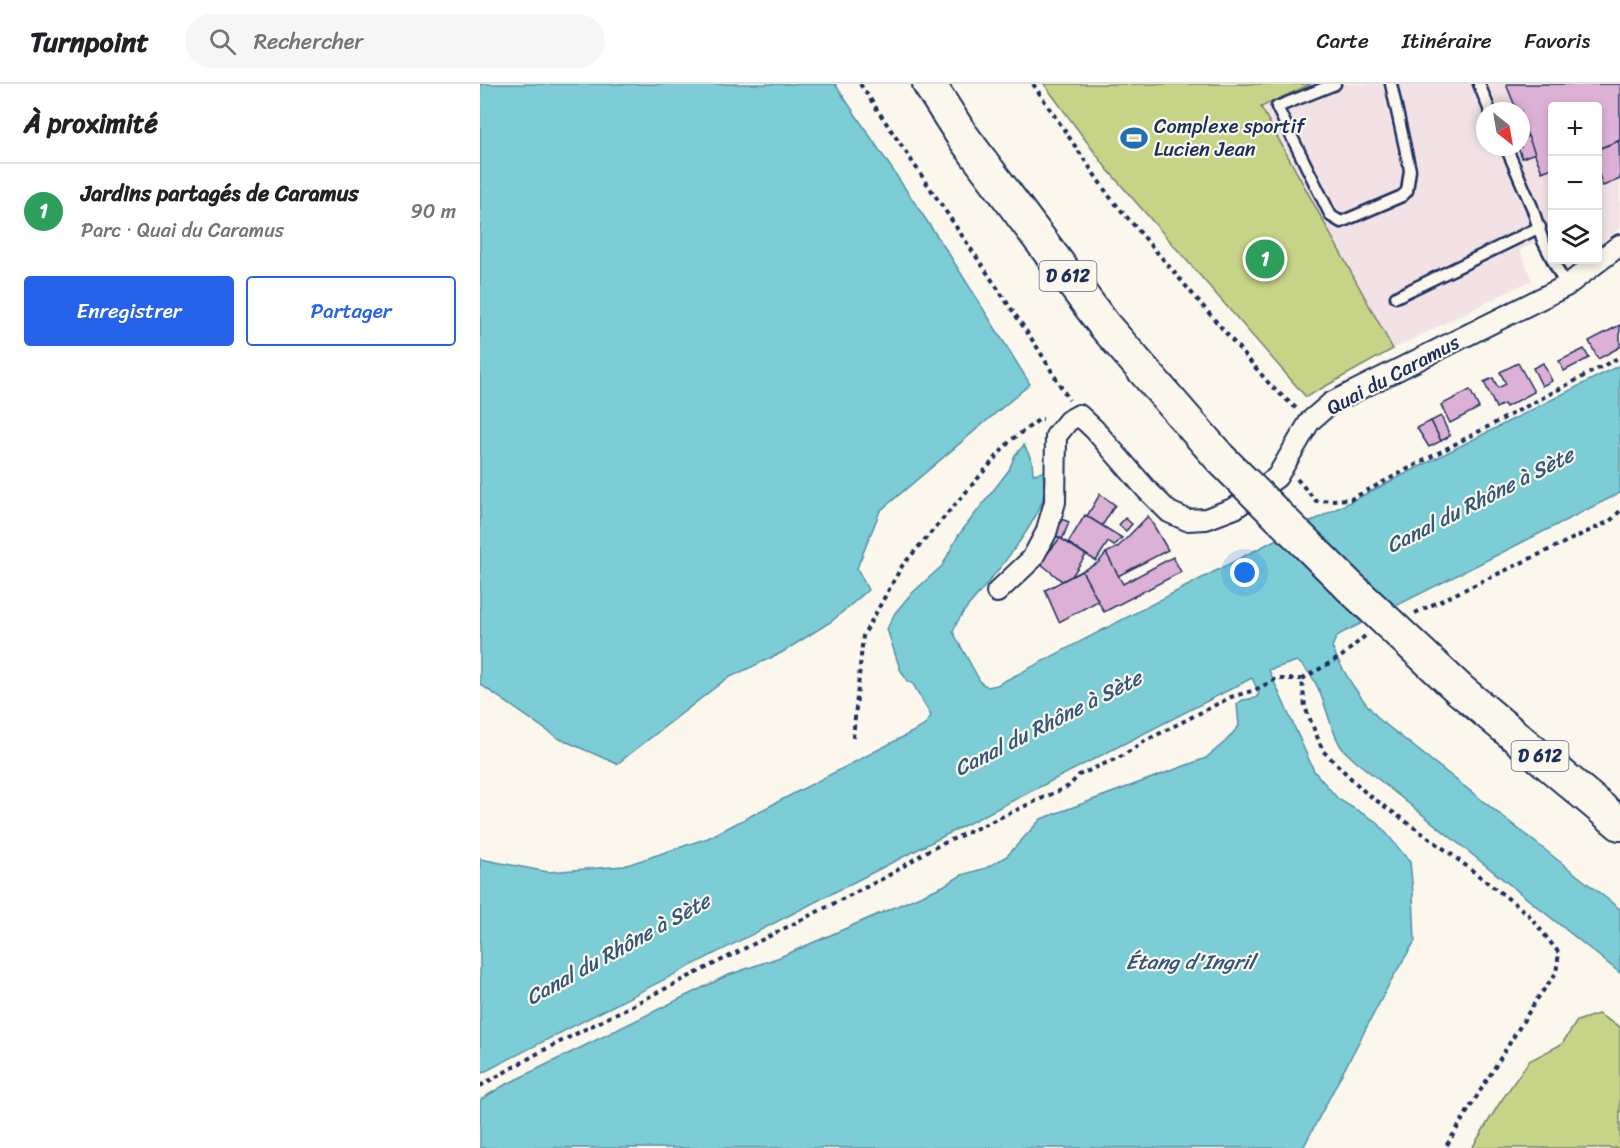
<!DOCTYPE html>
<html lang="fr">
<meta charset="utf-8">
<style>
body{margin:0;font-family:Sriracha,sans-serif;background:#f6f6f6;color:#202124}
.controls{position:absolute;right:18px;top:18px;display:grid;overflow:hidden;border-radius:6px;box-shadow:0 3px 9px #0003}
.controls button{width:54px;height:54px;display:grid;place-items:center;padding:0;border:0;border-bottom:2px solid #e0e0e0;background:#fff;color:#202124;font:30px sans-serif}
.compass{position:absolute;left:996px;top:18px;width:54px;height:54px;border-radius:50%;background:#fff;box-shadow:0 3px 9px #0003;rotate:149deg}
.you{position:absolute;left:765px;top:489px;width:21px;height:21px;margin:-15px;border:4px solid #fff;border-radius:50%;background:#1a73e8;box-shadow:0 0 0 9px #1a73e833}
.badge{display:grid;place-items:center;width:39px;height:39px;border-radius:50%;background:#2563eb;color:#fff;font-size:20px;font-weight:700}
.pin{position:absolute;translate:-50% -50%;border:3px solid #fff;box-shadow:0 2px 6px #0006}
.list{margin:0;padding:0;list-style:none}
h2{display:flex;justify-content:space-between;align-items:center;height:78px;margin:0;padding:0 24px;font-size:26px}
h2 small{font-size:20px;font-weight:400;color:#757577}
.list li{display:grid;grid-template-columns:39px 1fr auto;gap:18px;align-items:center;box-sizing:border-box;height:96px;padding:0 24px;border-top:2px solid #e0e0e0}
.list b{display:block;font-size:22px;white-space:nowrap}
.list p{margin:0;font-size:20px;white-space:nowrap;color:#757577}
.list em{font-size:20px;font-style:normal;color:#757577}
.actions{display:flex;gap:12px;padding:18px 24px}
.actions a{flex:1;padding:14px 0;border:2px solid #2563eb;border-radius:6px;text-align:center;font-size:21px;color:#2563eb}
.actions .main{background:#2563eb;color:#fff}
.icon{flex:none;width:33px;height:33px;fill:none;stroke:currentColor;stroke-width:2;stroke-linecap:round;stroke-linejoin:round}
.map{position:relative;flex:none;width:1140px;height:1064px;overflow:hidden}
header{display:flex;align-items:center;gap:36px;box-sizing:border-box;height:84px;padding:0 30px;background:#fff;border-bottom:2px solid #e0e0e0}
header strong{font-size:28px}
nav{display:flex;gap:33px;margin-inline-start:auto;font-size:21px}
.search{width:420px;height:54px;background:#f6f6f6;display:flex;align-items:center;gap:15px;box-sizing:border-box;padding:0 21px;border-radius:33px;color:#757577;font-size:22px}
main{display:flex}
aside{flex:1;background:#fff}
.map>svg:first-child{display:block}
</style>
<header>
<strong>Turnpoint</strong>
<div class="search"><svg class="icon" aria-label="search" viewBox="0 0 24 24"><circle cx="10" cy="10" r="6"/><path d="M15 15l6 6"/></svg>Rechercher</div>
<nav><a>Carte</a><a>Itinéraire</a><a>Favoris</a></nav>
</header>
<main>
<aside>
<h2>À proximité<small></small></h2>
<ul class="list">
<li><span class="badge" style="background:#2e9e5b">1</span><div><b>Jardins partagés de Caramus</b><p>Parc · Quai du Caramus</p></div><em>90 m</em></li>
</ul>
<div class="actions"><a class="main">Enregistrer</a><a>Partager</a></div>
</aside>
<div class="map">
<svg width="1140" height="1064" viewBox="0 0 1140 1064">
<rect width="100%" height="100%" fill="#fbf7ec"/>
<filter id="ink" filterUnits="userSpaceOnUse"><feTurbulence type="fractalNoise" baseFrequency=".0167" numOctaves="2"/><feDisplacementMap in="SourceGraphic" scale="12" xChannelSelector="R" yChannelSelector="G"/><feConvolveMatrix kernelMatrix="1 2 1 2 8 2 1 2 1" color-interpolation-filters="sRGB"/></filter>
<g filter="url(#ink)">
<path fill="#f2e2e5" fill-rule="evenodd" d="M 831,0 L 1140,0 L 1140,144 L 1118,161 L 1118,22 L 1072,22 L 1072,151 L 1040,166 L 1052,196 L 913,265 L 781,23 ZM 1005,27 L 1041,27 L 1041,63 L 1005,63 Z"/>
<g fill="#c7d386" stroke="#718172" stroke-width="1.5">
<polygon points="564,0 831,0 781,23 913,265 826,313 627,85"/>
<polygon points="1118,930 1140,943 1140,1064 992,1064 1019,1020 1049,977 1082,960 1097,937"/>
</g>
<g fill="#7ccdd5" stroke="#558ea5" stroke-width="1.5">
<polygon points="0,0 355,0 467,167 550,300 400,427 377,484 388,506 352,537 301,569 246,595 137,680 78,654 0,600"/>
<path d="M 1140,281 L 1140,409 L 860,550 L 856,554 L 852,563 C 864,591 880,614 900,636 L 1140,825 L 1140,889 L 873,675 C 869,671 863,666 860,661 C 844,633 845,598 817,577 L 789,586 L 834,687 L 858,715 L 897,738 L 930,778 L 933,809 L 935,857 L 913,893 L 823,1064 L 0,1064 L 0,1016 L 23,1002 L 246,892 L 300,873 L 463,802 L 482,791 L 506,784 L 527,772 L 561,735 L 726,674 L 746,657 L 759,642 L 757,620 L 763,616 L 776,614 L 779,609 L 772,594 L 0,990 L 0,775 L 68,788 L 144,782 L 228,754 L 444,642 L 451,632 L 433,600 L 427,597 L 420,585 L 407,545 L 415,529 L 430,511 L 462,482 L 478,452 L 529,386 L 535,371 L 544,361 L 552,377 L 553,390 L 563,388 C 564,397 565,406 563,415 C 554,443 520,484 501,507 C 489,521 479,531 473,548 L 501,599 L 508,603 L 517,601 L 797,455 Z"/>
</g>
<g fill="#ddb1d6" stroke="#1b2f5e" stroke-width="1.5">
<polygon points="1026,0 1140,0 1140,56 1118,65 1118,22 1072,22 1072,84 1062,88 1041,35 1041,27 1037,27"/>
<polygon points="1048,52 1055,69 1042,74 1038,63 1041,63 1041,55"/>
<polygon points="1139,57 1140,95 1123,102 1118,88 1118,65"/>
<polygon points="1140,241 1140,263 1118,275 1109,257"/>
<polygon points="1104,265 1109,274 1084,287 1079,277"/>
<polygon points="1038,279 1054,308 1026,323 1024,320 1016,324 1004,298 1013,294 1018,304 1026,300 1020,288"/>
<polygon points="1063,279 1072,297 1062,302 1053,284"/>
<polygon points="990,306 999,324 970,339 961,321"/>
<polygon points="961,332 970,352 961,357 951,337"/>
<polygon points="951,337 961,357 949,363 937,344"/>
<polygon points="620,410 635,421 622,442 607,432"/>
<polygon points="605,431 642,454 634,462 628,458 616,477 588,459"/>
<polygon points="668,432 688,466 638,492 626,469 638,463"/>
<polygon points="645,434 652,440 646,447 639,441"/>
<polygon points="581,435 589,438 582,456 575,451"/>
<polygon points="580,454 606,471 592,492 582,497 560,479"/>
<polygon points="626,469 643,500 693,473 701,488 624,528 602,487 618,479"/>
<polygon points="602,487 618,517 579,538 565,506"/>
</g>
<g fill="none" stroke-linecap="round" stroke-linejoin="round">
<defs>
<g id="lane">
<polyline points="855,0 797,23 851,132 861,138 922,112 927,107 930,86 911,0"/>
<polyline points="999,0 1010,27"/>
<polyline points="1026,63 1052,123 1063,157 1086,202"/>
<polyline points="916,213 1060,143"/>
</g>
<polyline id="street" points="517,508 552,475 566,449 575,418 576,352 588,337 599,331 614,345 666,405 689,428 707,436 726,435 755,424 797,393 830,337 851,319 1086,202 1140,161"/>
<g id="primary">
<polyline points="449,0 481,50 624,241 740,374"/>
<polyline points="979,605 1140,740"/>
</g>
</defs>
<use href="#lane" stroke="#1b2f5e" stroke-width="15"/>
<use href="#street" stroke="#1b2f5e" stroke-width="24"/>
<use href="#primary" stroke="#1b2f5e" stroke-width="36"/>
<g stroke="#1b2f5e" stroke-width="4" stroke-dasharray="4.5 4.5" stroke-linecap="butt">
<polyline points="380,0 557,263 589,316"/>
<polyline points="553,0 629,112 792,303 816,324"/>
<polyline points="817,395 836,417 871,415 1140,273"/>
<polyline points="935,529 1130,437 1140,427"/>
<polyline points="885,552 862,572 822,595 825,623 843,667 886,709 967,767 1048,830 1079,869 1076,889 1055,918 965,1064"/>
<polyline points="373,654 383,552 422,482 531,356 560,335 563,335"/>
<polyline points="0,1002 62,967 406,793 449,766 589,702 599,691 642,672 665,657 751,613 775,606 796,595 822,595"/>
</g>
<use href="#lane" stroke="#fbf7ec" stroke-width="10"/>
<use href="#street" stroke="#fbf7ec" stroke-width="20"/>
<use href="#primary" stroke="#fbf7ec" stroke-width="32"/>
<defs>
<polyline id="primary-bridge" points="740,374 869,502 979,605"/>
</defs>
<use href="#primary-bridge" stroke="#1b2f5e" stroke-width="36" stroke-linecap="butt"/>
<use href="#primary-bridge" stroke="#fbf7ec" stroke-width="32"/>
</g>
</g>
<defs>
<symbol id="stadium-bare" viewBox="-9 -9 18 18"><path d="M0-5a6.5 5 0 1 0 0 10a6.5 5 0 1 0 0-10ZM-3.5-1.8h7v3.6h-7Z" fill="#1f6fb2" stroke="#fbf7ec" stroke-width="2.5" paint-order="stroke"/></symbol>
</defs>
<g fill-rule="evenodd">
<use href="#stadium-bare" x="635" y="35" width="38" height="38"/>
</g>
<g text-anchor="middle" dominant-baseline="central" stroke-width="4.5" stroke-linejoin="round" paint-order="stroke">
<g fill="#fbf7ec" stroke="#5e6b89" stroke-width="1.5">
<rect x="559.5" y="177" width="57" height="30" rx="4.5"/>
<rect x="1031.5" y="657" width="57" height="30" rx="4.5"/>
</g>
<g font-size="18" font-weight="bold" fill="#1b2f5e">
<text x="588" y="192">D 612</text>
<text x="1060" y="672">D 612</text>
</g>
<g font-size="20" fill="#1b2f5e" stroke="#fbf7ec" text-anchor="start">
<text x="674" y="42">Complexe sportif<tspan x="674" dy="23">Lucien Jean</tspan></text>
</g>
<g font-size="20" fill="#1b2f5e" stroke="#fbf7ec">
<text transform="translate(913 291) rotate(-28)">Quai du Caramus</text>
</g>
<g font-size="21" font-style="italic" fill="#33567c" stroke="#fbf7ec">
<text transform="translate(1000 416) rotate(-27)">Canal du Rhône à Sète</text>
<text transform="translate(568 639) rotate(-27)">Canal du Rhône à Sète</text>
<text transform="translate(138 865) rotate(-29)">Canal du Rhône à Sète</text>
<text x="710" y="878">Étang d'Ingril</text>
</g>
</g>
</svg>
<div class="controls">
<button>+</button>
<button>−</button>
<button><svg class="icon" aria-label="layers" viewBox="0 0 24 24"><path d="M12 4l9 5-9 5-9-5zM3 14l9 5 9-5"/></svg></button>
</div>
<svg class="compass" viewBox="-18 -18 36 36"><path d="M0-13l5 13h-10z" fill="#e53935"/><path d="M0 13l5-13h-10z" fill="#757577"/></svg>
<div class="you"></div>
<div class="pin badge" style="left:785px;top:175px;background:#2e9e5b">1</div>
</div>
</main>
